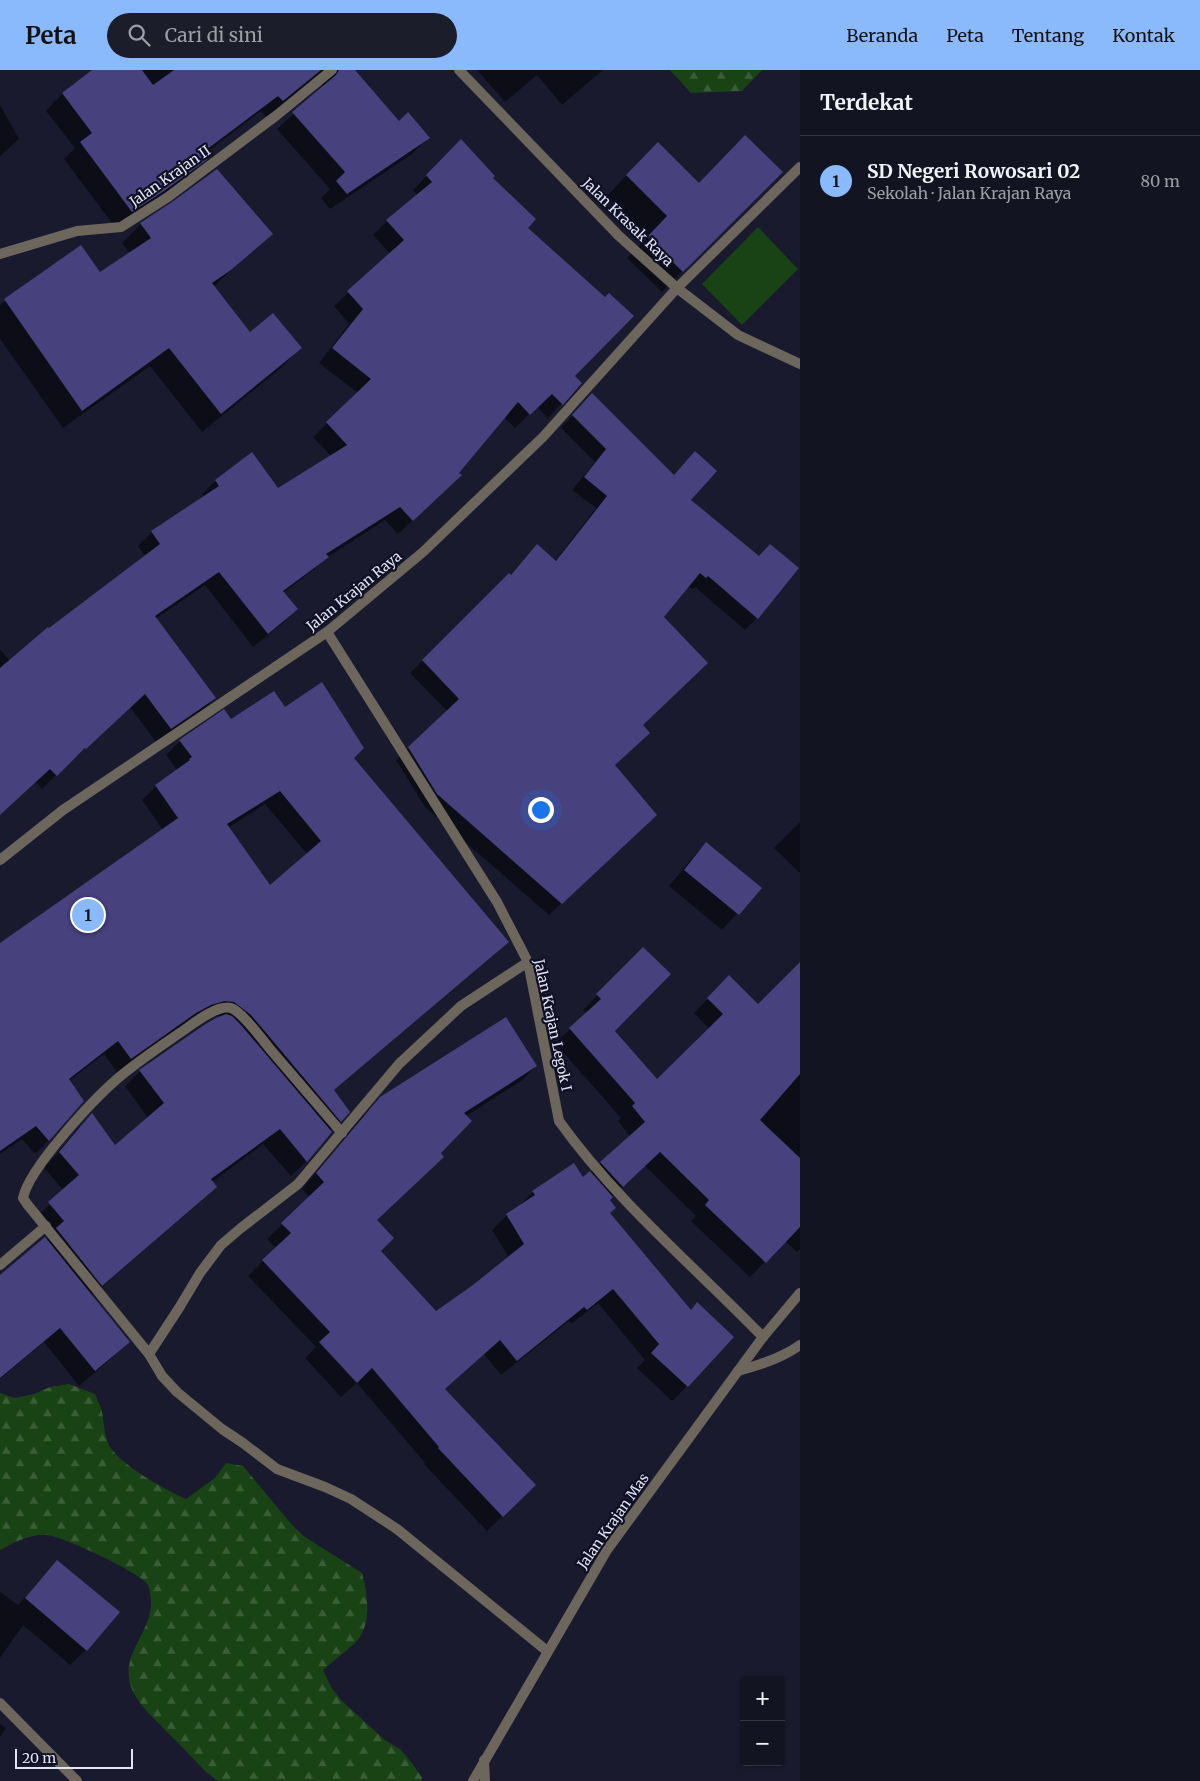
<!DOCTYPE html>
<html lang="id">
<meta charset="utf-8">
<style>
body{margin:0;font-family:Merriweather,serif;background:#1c1d2a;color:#f1f3f6}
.controls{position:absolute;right:15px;bottom:15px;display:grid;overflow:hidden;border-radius:5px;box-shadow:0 1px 4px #0004}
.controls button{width:45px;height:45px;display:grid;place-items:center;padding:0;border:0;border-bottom:1px solid #323340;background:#131422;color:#f1f3f6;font:25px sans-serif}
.scale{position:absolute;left:15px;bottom:12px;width:118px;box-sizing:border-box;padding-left:5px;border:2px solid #e3e4f3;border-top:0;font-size:14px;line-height:18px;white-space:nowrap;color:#e3e4f3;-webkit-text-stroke:4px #101024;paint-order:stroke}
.you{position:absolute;left:540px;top:739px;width:18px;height:18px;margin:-12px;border:4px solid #fff;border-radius:50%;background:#1a73e8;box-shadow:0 0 0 8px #1a73e833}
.badge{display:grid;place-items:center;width:32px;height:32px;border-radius:50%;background:#8abafc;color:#111;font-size:16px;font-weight:700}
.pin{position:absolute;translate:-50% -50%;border:2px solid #fff;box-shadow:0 1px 5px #0006}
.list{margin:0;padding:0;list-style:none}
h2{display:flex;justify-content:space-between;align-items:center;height:65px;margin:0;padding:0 20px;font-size:21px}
h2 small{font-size:16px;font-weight:400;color:#9d9ea5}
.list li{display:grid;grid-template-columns:32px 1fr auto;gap:15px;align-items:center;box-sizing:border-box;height:90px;padding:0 20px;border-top:1px solid #323340}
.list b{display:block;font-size:19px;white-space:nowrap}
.list p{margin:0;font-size:16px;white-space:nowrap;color:#9d9ea5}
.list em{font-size:16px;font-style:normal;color:#9d9ea5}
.icon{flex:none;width:28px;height:28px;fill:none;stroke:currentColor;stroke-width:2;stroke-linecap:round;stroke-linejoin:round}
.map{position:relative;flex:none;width:800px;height:1711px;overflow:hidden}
header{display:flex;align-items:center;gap:30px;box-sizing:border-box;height:70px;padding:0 25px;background:#8abafc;color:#111}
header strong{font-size:24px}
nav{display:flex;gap:28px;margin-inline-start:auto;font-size:18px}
.search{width:350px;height:45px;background:#1c1d2a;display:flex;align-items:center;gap:12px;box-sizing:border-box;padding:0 18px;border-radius:28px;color:#9d9ea5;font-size:19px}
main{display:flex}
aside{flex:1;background:#131422}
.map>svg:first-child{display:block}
</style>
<header>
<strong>Peta</strong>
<div class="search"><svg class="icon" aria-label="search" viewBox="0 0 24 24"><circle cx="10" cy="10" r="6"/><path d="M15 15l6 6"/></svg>Cari di sini</div>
<nav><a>Beranda</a><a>Peta</a><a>Tentang</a><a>Kontak</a></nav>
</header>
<main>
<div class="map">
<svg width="800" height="1711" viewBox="0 0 800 1711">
<defs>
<pattern id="forest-firs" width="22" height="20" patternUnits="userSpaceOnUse" patternTransform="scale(1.25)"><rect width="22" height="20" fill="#194215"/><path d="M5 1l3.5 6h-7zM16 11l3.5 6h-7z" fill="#3a5d38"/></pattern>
</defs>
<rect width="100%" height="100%" fill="#191a2e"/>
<g fill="url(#forest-firs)">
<polygon points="670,0 762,0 742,21 691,23"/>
<path d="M 69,1314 L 95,1324 C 97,1330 101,1336 102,1342 C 104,1352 104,1363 108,1373 C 115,1392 167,1421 186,1429 L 215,1408 L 226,1393 L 243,1396 L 292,1455 L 305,1467 L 362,1503 C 368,1526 373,1556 354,1574 C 344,1583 333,1591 323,1600 L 331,1617 L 342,1631 L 385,1670 L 400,1679 L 412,1693 L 422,1708 L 421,1711 L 218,1711 L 206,1702 C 193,1688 180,1675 166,1661 C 153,1647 138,1635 131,1617 C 120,1584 150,1565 151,1534 C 151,1529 150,1519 148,1515 C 142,1503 60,1465 46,1465 C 29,1464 15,1472 0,1480 L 0,1323 L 15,1328 L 34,1324 L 50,1317 Z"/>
</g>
<polygon fill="#194215" points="758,157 798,199 742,255 702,214"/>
<g fill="#0007" fill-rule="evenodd">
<polygon points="94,0 353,0 399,53 428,68 412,84 330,139 321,128 330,119 277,59 323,17 321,12 314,9 266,47 261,41 203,85 206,89 190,105 146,137 115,157 64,89 75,78 46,41 62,24"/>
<polygon points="477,0 603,0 562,35 537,5 505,32"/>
<polygon points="0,35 19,69 0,86"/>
<polygon points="461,71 491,108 526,158 574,306 581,313 548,348 537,337 515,358 504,347 446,419 398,464 385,450 326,488 313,500 283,523 296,539 283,553 253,577 205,515 155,549 215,628 201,642 156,672 130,637 71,692 70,691 42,719 36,712 0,745 0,579 10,591 146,487 138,476 152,462 204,427 202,424 216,410 278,420 331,386 313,367 358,323 319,293 349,254 334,236 390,184 373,165 387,151 418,126 413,120"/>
<polygon points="637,94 699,114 781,102 662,222 627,188 648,167 606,127"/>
<polygon points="141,154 271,164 213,217 249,264 300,278 282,297 202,362 150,296 63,358 0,269 0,235 81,177 100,204 130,183 122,173"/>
<polygon points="580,337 673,406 683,395 690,430 757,548 745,560 695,517 693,519 688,516 663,547 641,656 614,695 643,757 549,845 425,737 396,690 448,642 410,603 510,505 537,476 555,491 596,438 572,420 595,392 561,358"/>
<path d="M 285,639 L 352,688 L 507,872 L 493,886 L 333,1021 L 340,1051 L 330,1061 L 307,1091 L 291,1106 L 263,1074 L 212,1112 L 216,1117 L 200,1132 L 91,1226 L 128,1271 L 113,1287 L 79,1316 L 44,1272 L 0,1309 L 0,1209 L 49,1167 L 34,1149 L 64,1121 L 44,1098 L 92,1045 L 115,1077 L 148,1048 L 125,1016 L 140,1001 L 221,947 L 211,944 L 187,953 L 117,1002 L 104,984 L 69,1011 L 49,1070 L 35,1084 L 22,1069 L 0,1084 L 0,875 L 163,760 L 142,730 L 156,716 L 178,701 L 166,685 L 180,671 L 231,650 ZM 265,734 L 307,784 L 269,816 L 228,758 Z"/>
<polygon points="800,752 800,803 774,778"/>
<polygon points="706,773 760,818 722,860 669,816 691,789"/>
<polygon points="643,879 613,961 657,1011 710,959 694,943 729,907 758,936 800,894 800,1179 797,1182 785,1171 750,1207 691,1151 696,1146 645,1096 608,1130 609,1143 687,1316 672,1331 637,1298 645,1290 598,1233 571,1254 569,1251 501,1305 484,1284 444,1320 519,1430 487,1461 424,1394 425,1393 357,1313 341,1327 305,1288 316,1277 248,1206 276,1178 267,1169 310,1127 302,1119 365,1044 381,1028 536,996 521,1011 466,1046 376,1150 379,1181 436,1243 474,1216 509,1188 492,1160 507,1145 518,1137 533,1122 583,1109 630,1066 618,1051 621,1048 555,973 587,944 583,940"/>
<polygon points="57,1491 86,1580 70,1595 23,1555 0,1588 0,1522 18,1535"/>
<polygon points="0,1654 6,1658 0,1667"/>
</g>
<g fill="#47417e" fill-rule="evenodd">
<polygon points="92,0 142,0 153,15 174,0 321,0 283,31 278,26 202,83 208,89 164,121 132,142 80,72 92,63 62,23"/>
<polygon points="339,0 355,0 399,51 408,42 430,68 347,124 336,111 345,102 292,42 336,5"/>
<polygon points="745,65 783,102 683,202 647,167 667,146 626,105 658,72 699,113"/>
<polygon points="461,69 495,106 493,108 536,149 528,158 605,227 609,223 634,246 575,306 582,313 563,335 552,324 530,345 518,332 459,403 462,405 413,451 400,437 326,484 329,487 283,521 298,539 268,564 219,502 155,546 216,628 171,659 145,624 86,679 85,678 57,706 50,699 0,745 0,598 48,557 49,558 160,474 151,461 219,416 215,410 252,382 278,418 347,375 326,352 371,309 332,278 363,239 347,221 404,170 386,150 432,112 426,105"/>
<polygon points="217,99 273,164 231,200 212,213 250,262 273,243 302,278 221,344 169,278 82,341 4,229 81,175 100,202 151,168 140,153 172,132"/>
<polygon points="592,323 674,405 695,381 717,401 691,430 759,486 770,474 799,498 758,549 708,506 706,508 700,503 664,547 708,593 643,655 650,663 615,695 657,745 562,834 437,724 408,677 459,629 422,590 509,503 511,505 537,474 556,491 607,426 584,407 606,379 572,345"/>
<path d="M 322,612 L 364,678 L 354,688 L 509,872 L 334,1020 L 350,1042 L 341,1052 L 251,945 L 234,932 L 225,931 L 211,935 L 196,943 L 131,989 L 118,971 L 69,1009 L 84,1031 L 49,1071 L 36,1056 L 0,1081 L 0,873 L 178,748 L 155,715 L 190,690 L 189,689 L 192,687 L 179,670 L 224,639 L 231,649 L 274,621 L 285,637 ZM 280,721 L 321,771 L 270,815 L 227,754 Z"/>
<polygon points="706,772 762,818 739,845 684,800"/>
<polygon points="643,877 671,904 615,961 657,1009 723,944 707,928 729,905 758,934 800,892 800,1004 760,1050 800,1088 800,1157 766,1193 705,1135 709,1130 660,1082 623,1117 600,1092 645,1052 632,1036 635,1033 569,958 601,929 596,924"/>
<polygon points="226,944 232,946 241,955 332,1062 307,1092 280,1059 211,1109 217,1117 102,1216 56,1158 64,1151 48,1132 79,1105 59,1082 92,1043 115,1075 164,1033 139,1000 204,955 216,948"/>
<polygon points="506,947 537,996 464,1043 472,1051 441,1083 444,1087 377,1150 394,1168 381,1181 436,1241 473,1215 524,1174 506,1144 535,1125 532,1121 574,1093 583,1107 590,1101 613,1127 610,1130 616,1138 610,1143 691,1240 697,1232 734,1267 688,1317 651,1283 659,1274 613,1219 587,1240 584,1237 517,1291 500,1270 445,1319 536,1415 503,1447 438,1378 439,1377 372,1298 357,1313 319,1272 330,1262 262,1190 291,1163 281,1153 324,1112 316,1103 380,1027"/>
<polygon points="45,1167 130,1272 95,1301 60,1258 0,1308 0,1205"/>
<polygon points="57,1490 120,1542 87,1581 25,1528"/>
</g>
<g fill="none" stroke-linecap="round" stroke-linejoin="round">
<polyline stroke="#6d665c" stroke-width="10" points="484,1690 485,1711"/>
<g stroke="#6d665c" stroke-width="10">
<polyline points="459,0 619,166 677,218 738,265 800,294"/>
<polyline points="0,184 77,161 121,157 168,127 277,45 332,0"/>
<path d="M 327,562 L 497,832 L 528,892 L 559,1051 C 617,1132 694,1196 763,1267"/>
<polyline points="0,790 63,740 327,562 423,482 543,367 677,218 800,97"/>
<polyline points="528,892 461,936 399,994 298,1114 241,1158 221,1175 200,1203 179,1238 149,1284 162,1306 177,1322 222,1359 243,1373 277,1399 325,1417 351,1429 397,1459 547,1581"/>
<polyline points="0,1195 46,1156"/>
<path d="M 149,1284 L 27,1134 L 23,1128 C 29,1098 93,1030 117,1009 C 138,991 161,976 184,960 C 194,953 218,934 231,938 C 242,942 262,969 270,979 C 294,1007 318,1035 342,1063"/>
<path d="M 738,1301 C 760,1295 782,1288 800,1275"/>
<polyline points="0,1633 77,1711"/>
<polyline points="473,1711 607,1480 763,1267 800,1223"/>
</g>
</g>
<g text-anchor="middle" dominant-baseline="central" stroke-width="4.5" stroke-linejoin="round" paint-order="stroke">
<g font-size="14" fill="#e3e4f3" stroke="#101024">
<text transform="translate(170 106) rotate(-35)">Jalan Krajan II</text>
<text transform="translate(628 152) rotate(44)">Jalan Krasak Raya</text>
<text transform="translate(354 521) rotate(-39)">Jalan Krajan Raya</text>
<text transform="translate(553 955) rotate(78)">Jalan Krajan Legok I</text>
<text transform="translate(613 1451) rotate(-55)">Jalan Krajan Mas</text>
</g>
</g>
</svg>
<div class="controls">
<button>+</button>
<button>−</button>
</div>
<div class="scale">20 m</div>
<div class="you"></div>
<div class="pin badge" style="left:88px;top:845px">1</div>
</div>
<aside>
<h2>Terdekat<small></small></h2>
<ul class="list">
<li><span class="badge">1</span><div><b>SD Negeri Rowosari 02</b><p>Sekolah · Jalan Krajan Raya</p></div><em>80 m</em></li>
</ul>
</aside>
</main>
